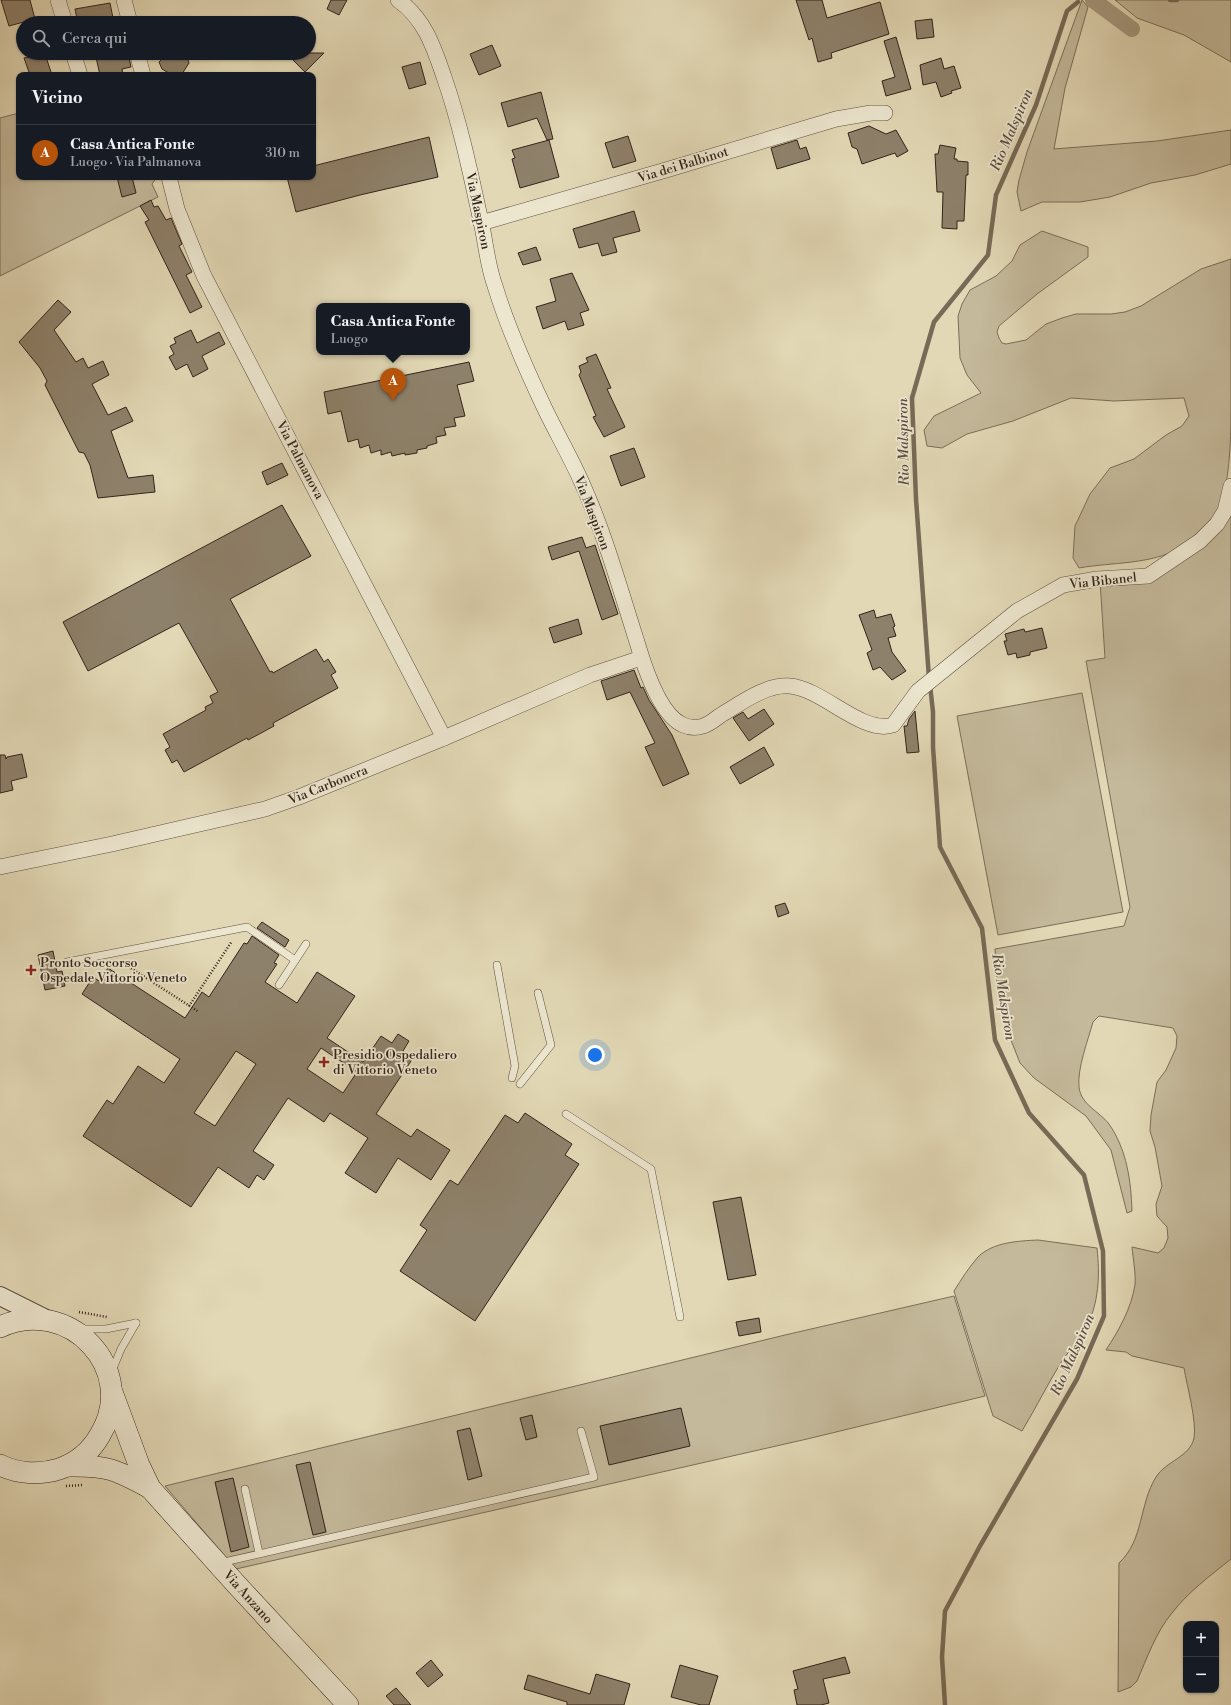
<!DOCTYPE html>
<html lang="it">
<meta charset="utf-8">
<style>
body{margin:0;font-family:"Libre Bodoni",serif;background:#242831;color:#f1f3f6}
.controls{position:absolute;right:12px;bottom:12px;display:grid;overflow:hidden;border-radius:8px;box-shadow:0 1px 3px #0004}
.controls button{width:36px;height:36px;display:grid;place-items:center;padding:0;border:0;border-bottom:1px solid #363941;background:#171b24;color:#f1f3f6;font:20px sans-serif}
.you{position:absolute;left:595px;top:1055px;width:14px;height:14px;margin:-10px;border:3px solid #fff;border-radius:50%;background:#1a73e8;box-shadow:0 0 0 6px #1a73e833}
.badge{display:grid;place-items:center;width:26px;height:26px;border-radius:50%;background:#b45309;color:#fff;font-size:13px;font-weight:700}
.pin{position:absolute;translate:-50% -33px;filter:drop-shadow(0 1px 2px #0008)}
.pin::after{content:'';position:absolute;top:21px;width:14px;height:12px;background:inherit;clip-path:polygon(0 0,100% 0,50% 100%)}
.popup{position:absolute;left:316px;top:303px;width:154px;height:52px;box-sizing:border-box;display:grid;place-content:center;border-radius:8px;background:#171b24;filter:drop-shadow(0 1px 3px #0005);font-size:13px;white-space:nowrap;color:#9ea1a6}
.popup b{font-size:15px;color:#f1f3f6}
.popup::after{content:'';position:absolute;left:50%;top:100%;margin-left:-8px;border:8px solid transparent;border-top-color:#171b24}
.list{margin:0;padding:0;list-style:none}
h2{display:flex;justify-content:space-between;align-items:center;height:52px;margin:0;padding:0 16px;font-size:17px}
h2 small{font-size:13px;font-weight:400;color:#9ea1a6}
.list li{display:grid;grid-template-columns:26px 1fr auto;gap:12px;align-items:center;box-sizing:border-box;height:56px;padding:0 16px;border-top:1px solid #363941}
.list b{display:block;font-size:15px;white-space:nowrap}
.list p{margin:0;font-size:13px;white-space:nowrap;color:#9ea1a6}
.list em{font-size:13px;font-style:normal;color:#9ea1a6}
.icon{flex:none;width:22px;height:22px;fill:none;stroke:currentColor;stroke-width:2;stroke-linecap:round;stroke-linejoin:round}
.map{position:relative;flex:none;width:1231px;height:1705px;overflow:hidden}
.search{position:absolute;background:#171b24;box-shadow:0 1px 3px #0004;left:16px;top:16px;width:300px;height:44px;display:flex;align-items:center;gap:10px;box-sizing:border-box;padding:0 14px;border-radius:22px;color:#9ea1a6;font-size:15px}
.panel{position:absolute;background:#171b24;box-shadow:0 1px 3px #0004;left:16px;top:72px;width:300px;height:108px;border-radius:8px}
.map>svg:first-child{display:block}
</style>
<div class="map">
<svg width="1231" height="1705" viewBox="0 0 1231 1705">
<rect width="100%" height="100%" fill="#e2d8b5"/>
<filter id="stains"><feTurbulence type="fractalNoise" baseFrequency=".005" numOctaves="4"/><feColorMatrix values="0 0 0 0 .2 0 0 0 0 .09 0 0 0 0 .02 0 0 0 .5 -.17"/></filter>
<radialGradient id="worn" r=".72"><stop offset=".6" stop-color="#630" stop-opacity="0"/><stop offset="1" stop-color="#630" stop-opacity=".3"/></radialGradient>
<g fill="#c4b99b" stroke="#7b6e5a">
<polygon points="1082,0 1088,7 1065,88 1054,149 1157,141 1231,130 1231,164 1195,175 1151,183 1110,197 1080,202 1042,202 1021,211 1017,192 1019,180 1027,152"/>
<polygon points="1115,0 1231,0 1231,62 1184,35 1137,18"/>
<polygon points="19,113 19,177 157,177 152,184 158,197 0,276 0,118"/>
<path d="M 1042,231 L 1088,247 L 1088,257 L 1037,294 L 999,326 L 997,332 L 999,338 L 1002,343 L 1006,344 L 1026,340 L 1046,324 L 1062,318 L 1076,314 L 1111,314 L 1125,312 L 1141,306 L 1201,269 L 1231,259 C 1231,305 1231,351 1231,396 C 1231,431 1231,469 1222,502 C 1215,521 1198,538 1180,548 C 1150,565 1112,562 1079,568 L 1073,558 L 1075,526 L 1090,494 L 1110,468 L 1134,459 L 1166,435 L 1182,426 L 1189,416 L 1184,398 L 1114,401 L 1071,398 L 1013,421 L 967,434 L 942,448 L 927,446 L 924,430 L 934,416 L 981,393 L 967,375 L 960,358 L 958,316 L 962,304 L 970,290 L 996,276 L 1012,261 L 1020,245 Z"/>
<path d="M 1231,509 L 1231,1559 C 1210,1576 1188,1592 1172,1613 C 1156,1632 1147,1658 1137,1681 L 1131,1687 L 1118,1692 L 1119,1563 C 1144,1540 1139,1504 1156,1477 C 1166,1461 1190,1457 1194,1438 C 1197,1422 1187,1386 1184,1368 L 1132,1356 L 1126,1352 L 1106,1350 C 1119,1330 1131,1309 1135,1285 C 1136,1273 1133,1259 1132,1247 L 1158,1253 L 1164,1248 L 1168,1238 L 1167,1227 L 1157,1216 L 1156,1204 L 1162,1186 L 1155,1147 L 1150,1131 L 1151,1115 L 1157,1082 L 1166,1070 L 1176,1048 L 1177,1036 L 1173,1028 L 1099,1016 L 1093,1022 C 1088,1040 1077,1069 1079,1087 C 1081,1105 1099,1111 1109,1124 C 1127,1150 1131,1181 1132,1211 L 1127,1213 L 1111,1150 L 1086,1116 L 1034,1078 L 1020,1063 L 1009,1035 L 997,978 L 995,949 L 1124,926 L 1130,907 L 1086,661 L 1105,658 L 1100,581 L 1139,582 Z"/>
<polygon points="1082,693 1123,912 998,935 957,716"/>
<path d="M 1038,1240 L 1097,1248 C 1100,1276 1099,1302 1086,1329 C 1080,1340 1069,1350 1062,1361 C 1048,1383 1036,1408 1022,1431 L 993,1416 L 954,1291 C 961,1280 969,1267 978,1257 C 993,1242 1018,1241 1038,1240 Z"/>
<polygon points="954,1296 985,1396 807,1439 236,1569 165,1486 785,1335"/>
</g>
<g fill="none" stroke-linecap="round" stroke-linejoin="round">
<g stroke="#786a57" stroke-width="4.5">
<polyline points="1170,0 1177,0"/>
<polyline points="929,678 916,499 912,398 934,322 988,255 996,195 1036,105 1067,11 1078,2"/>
<polyline points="930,685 933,712 933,747 940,847 982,928 995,1040 1029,1113 1084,1175 1103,1251 1104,1316 1077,1379 980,1546 945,1611 942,1657 945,1705"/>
</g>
<polyline stroke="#a69a80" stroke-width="16" points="1093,0 1132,29"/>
</g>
<g fill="#8e816b" stroke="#32231a" fill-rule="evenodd">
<polygon points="1,0 30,0 35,19 9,26"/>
<polygon points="331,0 347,0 339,15 327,9"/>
<polygon points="796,0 822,0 827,18 880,2 889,34 831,53 832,58 818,62 812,38 809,40"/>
<polygon points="110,3 114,23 78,23 75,9"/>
<polygon points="932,19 934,37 917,39 915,21"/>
<polygon points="896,37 911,89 886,96 882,81 895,77 884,41"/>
<polygon points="492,45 501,66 479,75 470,54"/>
<polygon points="95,53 128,53 131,67 122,69 123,75 100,75"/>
<polygon points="161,53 186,53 189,63 182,74 172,75 162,69 159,62 163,58"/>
<polygon points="286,53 324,53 305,72"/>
<polygon points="45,54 52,75 30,75 24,58"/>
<polygon points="941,58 944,69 954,66 961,88 951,91 952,93 941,97 936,82 923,85 920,65"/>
<polygon points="420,62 426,84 409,89 402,67"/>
<polygon points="541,92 553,139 547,140 537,118 508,127 501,103"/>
<polygon points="869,126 886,134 896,130 908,151 897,157 895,153 862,164 857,149 852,147 848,133"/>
<polygon points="628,136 636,161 613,168 605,143"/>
<polygon points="429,137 438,177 360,195 296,212 287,177 313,177 313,166"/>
<polygon points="549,140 559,177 520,188 512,159 515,158 512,150"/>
<polygon points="797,140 800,149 806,147 810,159 777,169 771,148"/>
<polygon points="940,145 956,148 954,159 957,159 957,161 968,162 968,175 966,175 964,221 957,221 957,229 942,228 943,192 937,192 935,154 938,154"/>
<polygon points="117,177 132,177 136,193 122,197"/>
<polygon points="151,200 154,207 158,206 166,220 171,218 182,244 179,246 192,272 186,275 202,307 190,313 145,222 149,220 140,206"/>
<polygon points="634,211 640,231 613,238 617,252 602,256 598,243 579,248 573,229"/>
<polygon points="536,247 541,260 523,265 518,253"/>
<polygon points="572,273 589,310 580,313 584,325 568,330 565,321 543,329 536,307 556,301 550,279"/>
<polygon points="58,300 71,312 54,330 76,362 83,358 88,368 103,361 109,375 92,384 108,415 126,407 133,421 111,431 128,478 153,475 155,492 98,498 90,465 84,453 79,452 45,385 47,381 40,368 19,342"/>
<polygon points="191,330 197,343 219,332 225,344 202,356 208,369 193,377 187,364 176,370 169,357 174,354 170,346 176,343 174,338"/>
<polygon points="596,354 611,388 607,389 625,427 604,437 593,417 596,416 579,375 581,372 579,366 588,362 586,358"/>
<polygon points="469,362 474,381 457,385 465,416 454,418 456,426 444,428 446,435 436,437 437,443 427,446 427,448 417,450 417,453 405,455 405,453 392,456 391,452 381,455 381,450 371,453 369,445 360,448 358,439 348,442 341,411 328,414 324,392"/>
<polygon points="634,448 645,477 621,486 610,456"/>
<polygon points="282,463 288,475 267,485 262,472"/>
<polygon points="282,505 311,556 230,599 270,672 272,671 273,673 316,649 324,662 328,659 336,672 331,675 338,688 273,723 274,726 263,732 248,740 247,738 184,772 177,760 172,763 165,750 170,747 163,734 206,710 205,707 213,703 210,696 218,692 179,623 88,671 63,622"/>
<polygon points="582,537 586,548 595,545 618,614 602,620 579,551 552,560 548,547"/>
<polygon points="874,610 876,618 891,614 895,626 893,627 896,636 888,638 892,652 906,671 892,680 880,667 873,670 867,653 872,650 859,615"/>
<polygon points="578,619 582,634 554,643 549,628"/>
<polygon points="1042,628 1047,648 1030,652 1030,655 1017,658 1016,653 1008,655 1004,641 1007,641 1005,634 1024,629 1025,632"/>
<polygon points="634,670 641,688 643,687 649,700 672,735 689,774 663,786 645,747 655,743 630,692 607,700 601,681"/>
<polygon points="764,709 774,724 749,741 733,718 743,712 748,719"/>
<polygon points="915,711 919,752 907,753 904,726 907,726 909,719"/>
<polygon points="764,747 774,765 740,784 730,767"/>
<polygon points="22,754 27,777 11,781 13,790 0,793 0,755 5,755 6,759 7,757"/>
<polygon points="785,903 789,913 778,917 775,906"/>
<polygon points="262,922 289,940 285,947 257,928"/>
<path d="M 252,936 L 279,955 L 274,963 L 277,964 L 265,982 L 297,1003 L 317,972 L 355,996 L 327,1038 L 363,1062 L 381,1036 L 392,1043 L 398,1034 L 409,1041 L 403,1051 L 413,1058 L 376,1114 L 411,1137 L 417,1129 L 450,1150 L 431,1180 L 398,1158 L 376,1193 L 345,1173 L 368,1138 L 330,1113 L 324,1122 L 288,1098 L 253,1151 L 274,1165 L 264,1180 L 257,1175 L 249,1188 L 218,1167 L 191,1207 L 83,1136 L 107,1100 L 113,1104 L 138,1066 L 164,1083 L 180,1059 L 82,994 L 93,977 L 99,981 L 108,968 L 185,1018 L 202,992 L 209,997 L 244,943 L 247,944 ZM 321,1048 L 357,1072 L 343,1093 L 307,1069 ZM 236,1051 L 256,1064 L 215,1126 L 194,1113 Z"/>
<polygon points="53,951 57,972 62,971 65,986 45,990 38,955"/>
<polygon points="525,1113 572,1144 565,1155 579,1164 475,1321 400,1271 427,1230 420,1225 450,1180 458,1185 505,1115 518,1123"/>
<polygon points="741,1197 756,1275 728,1280 713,1202"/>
<polygon points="759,1318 761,1332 739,1336 736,1322"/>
<polygon points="681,1408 690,1446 609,1465 600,1426"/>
<polygon points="532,1415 537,1437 526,1440 520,1418"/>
<polygon points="470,1428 482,1476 468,1480 457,1431"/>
<polygon points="310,1462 326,1532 313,1535 296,1465"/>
<polygon points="233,1478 249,1547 231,1552 215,1482"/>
<polygon points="845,1657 850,1673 823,1679 829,1703 821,1705 797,1705 794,1690 798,1689 793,1671"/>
<polygon points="431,1660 443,1675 428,1687 416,1673"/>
<polygon points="680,1665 718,1676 709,1705 701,1705 671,1697"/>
<polygon points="596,1674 630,1684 624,1705 567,1705 567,1702 524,1689 528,1675 590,1694"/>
<polygon points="396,1688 411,1705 394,1705 386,1696"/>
</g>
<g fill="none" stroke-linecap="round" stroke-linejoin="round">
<defs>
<g id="service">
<polyline points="67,962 247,927 295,960"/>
<polyline points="497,965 515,1066 512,1078"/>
<polyline points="279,985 306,944"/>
<polyline points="520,1084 551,1045 538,993"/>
<polyline points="566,1114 651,1169 680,1317"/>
<polyline points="79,1329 106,1329 136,1323"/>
<polyline points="112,1371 121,1349 136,1323"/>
<polyline points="245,1489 259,1553"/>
<polyline points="220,1563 594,1477 581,1431"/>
</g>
<g id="minor">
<polyline points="58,0 65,23"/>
<polyline points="124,0 130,23"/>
<path d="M 398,0 C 425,19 434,48 444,77 C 461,126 471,176 482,226 C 486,246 488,267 495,286 C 508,329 526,369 545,409 C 557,434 571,458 582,483 C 605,534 620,589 637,642 C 644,666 660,715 683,725 C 690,728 697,728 703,726 C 710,724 715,719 721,715 C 741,703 766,684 790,686 C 823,689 863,735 893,725 L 918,691 L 1017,611 L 1063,585 L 1097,579 L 1148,576 L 1200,541 L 1217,524 L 1225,511 L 1231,486"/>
<polyline points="73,53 80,75"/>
<polyline points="137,53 143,75"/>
<polyline points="169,177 177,209 204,276 444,738"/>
<polyline points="481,223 666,170 836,119 871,113 885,113"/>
<polyline points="0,867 112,844 265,809 299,797 444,738 590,675 641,658"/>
</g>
<polyline id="tertiary" points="0,1296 48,1320"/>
<g id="secondary">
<path d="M 0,1327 C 68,1295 140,1369 100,1435 C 91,1451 77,1463 59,1469 C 40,1475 18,1474 0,1465"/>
<polyline points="112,1392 139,1465 150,1488 236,1584 348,1705"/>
<path d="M 67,1466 C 106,1465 115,1469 150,1488"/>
</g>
</defs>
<use href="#service" stroke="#5e5041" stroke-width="8"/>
<use href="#minor" stroke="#5e5041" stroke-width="16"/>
<use href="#tertiary" stroke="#5e5041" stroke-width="20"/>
<use href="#secondary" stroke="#32231a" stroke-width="22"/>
<g stroke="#32231a" stroke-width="2.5" stroke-dasharray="1 2" stroke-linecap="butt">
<polyline points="126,965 199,1012"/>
<polyline points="189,1006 232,941"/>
<polyline points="79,1312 107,1317"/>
<polyline points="66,1486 83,1485"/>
</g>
<use href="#service" stroke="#ece6cf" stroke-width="7"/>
<use href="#minor" stroke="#ece6cf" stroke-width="15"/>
<use href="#tertiary" stroke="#ece6cf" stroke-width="18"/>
<use href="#secondary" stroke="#ece6cf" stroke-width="21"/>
</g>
<g fill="#8f2418" stroke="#ece6cf" stroke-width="1.5">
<path d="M29 964h4v4h4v4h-4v4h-4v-4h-4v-4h4z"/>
<path d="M322 1056h4v4h4v4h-4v4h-4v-4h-4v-4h4z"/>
</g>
<g text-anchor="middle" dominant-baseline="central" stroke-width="3.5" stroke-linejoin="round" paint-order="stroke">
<g font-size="13" fill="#32231a" stroke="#ece6cf">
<text transform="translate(683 165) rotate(-17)">Via dei Balbinot</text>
<text transform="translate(478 211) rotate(78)">Via Maspiron</text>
<text transform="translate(300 460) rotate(62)">Via Palmanova</text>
<text transform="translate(592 513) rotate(69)">Via Maspiron</text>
<text transform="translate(1103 581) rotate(-6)">Via Bibanel</text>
<text transform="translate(328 785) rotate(-22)">Via Carbonera</text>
<text transform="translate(248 1597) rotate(48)">Via Anzano</text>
</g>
<g font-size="13" fill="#32231a" stroke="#ece6cf" text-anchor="start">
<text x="40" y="963">Pronto Soccorso<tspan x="40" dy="15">Ospedale Vittorio Veneto</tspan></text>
<text x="333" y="1055">Presidio Ospedaliero<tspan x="333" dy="15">di Vittorio Veneto</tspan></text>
</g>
<g font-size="14" font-style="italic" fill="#5b4d3e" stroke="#ece6cf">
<text transform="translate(1012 130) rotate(-67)">Rio Malspiron</text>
<text transform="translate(904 442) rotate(-91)">Rio Malspiron</text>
<text transform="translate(1003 997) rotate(81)">Rio Malspiron</text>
<text transform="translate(1073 1355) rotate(-66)">Rio Malspiron</text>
</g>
</g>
<rect width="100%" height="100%" filter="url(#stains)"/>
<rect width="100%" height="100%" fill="url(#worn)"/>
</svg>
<div class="controls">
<button>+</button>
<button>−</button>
</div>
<div class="you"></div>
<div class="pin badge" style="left:393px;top:401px">A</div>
<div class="popup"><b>Casa Antica Fonte</b>Luogo</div>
<div class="search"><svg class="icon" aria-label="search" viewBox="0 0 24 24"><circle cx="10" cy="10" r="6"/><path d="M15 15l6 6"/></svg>Cerca qui</div>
<section class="panel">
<h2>Vicino<small></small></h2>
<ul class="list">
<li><span class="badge">A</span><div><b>Casa Antica Fonte</b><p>Luogo · Via Palmanova</p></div><em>310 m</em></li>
</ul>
</section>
</div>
